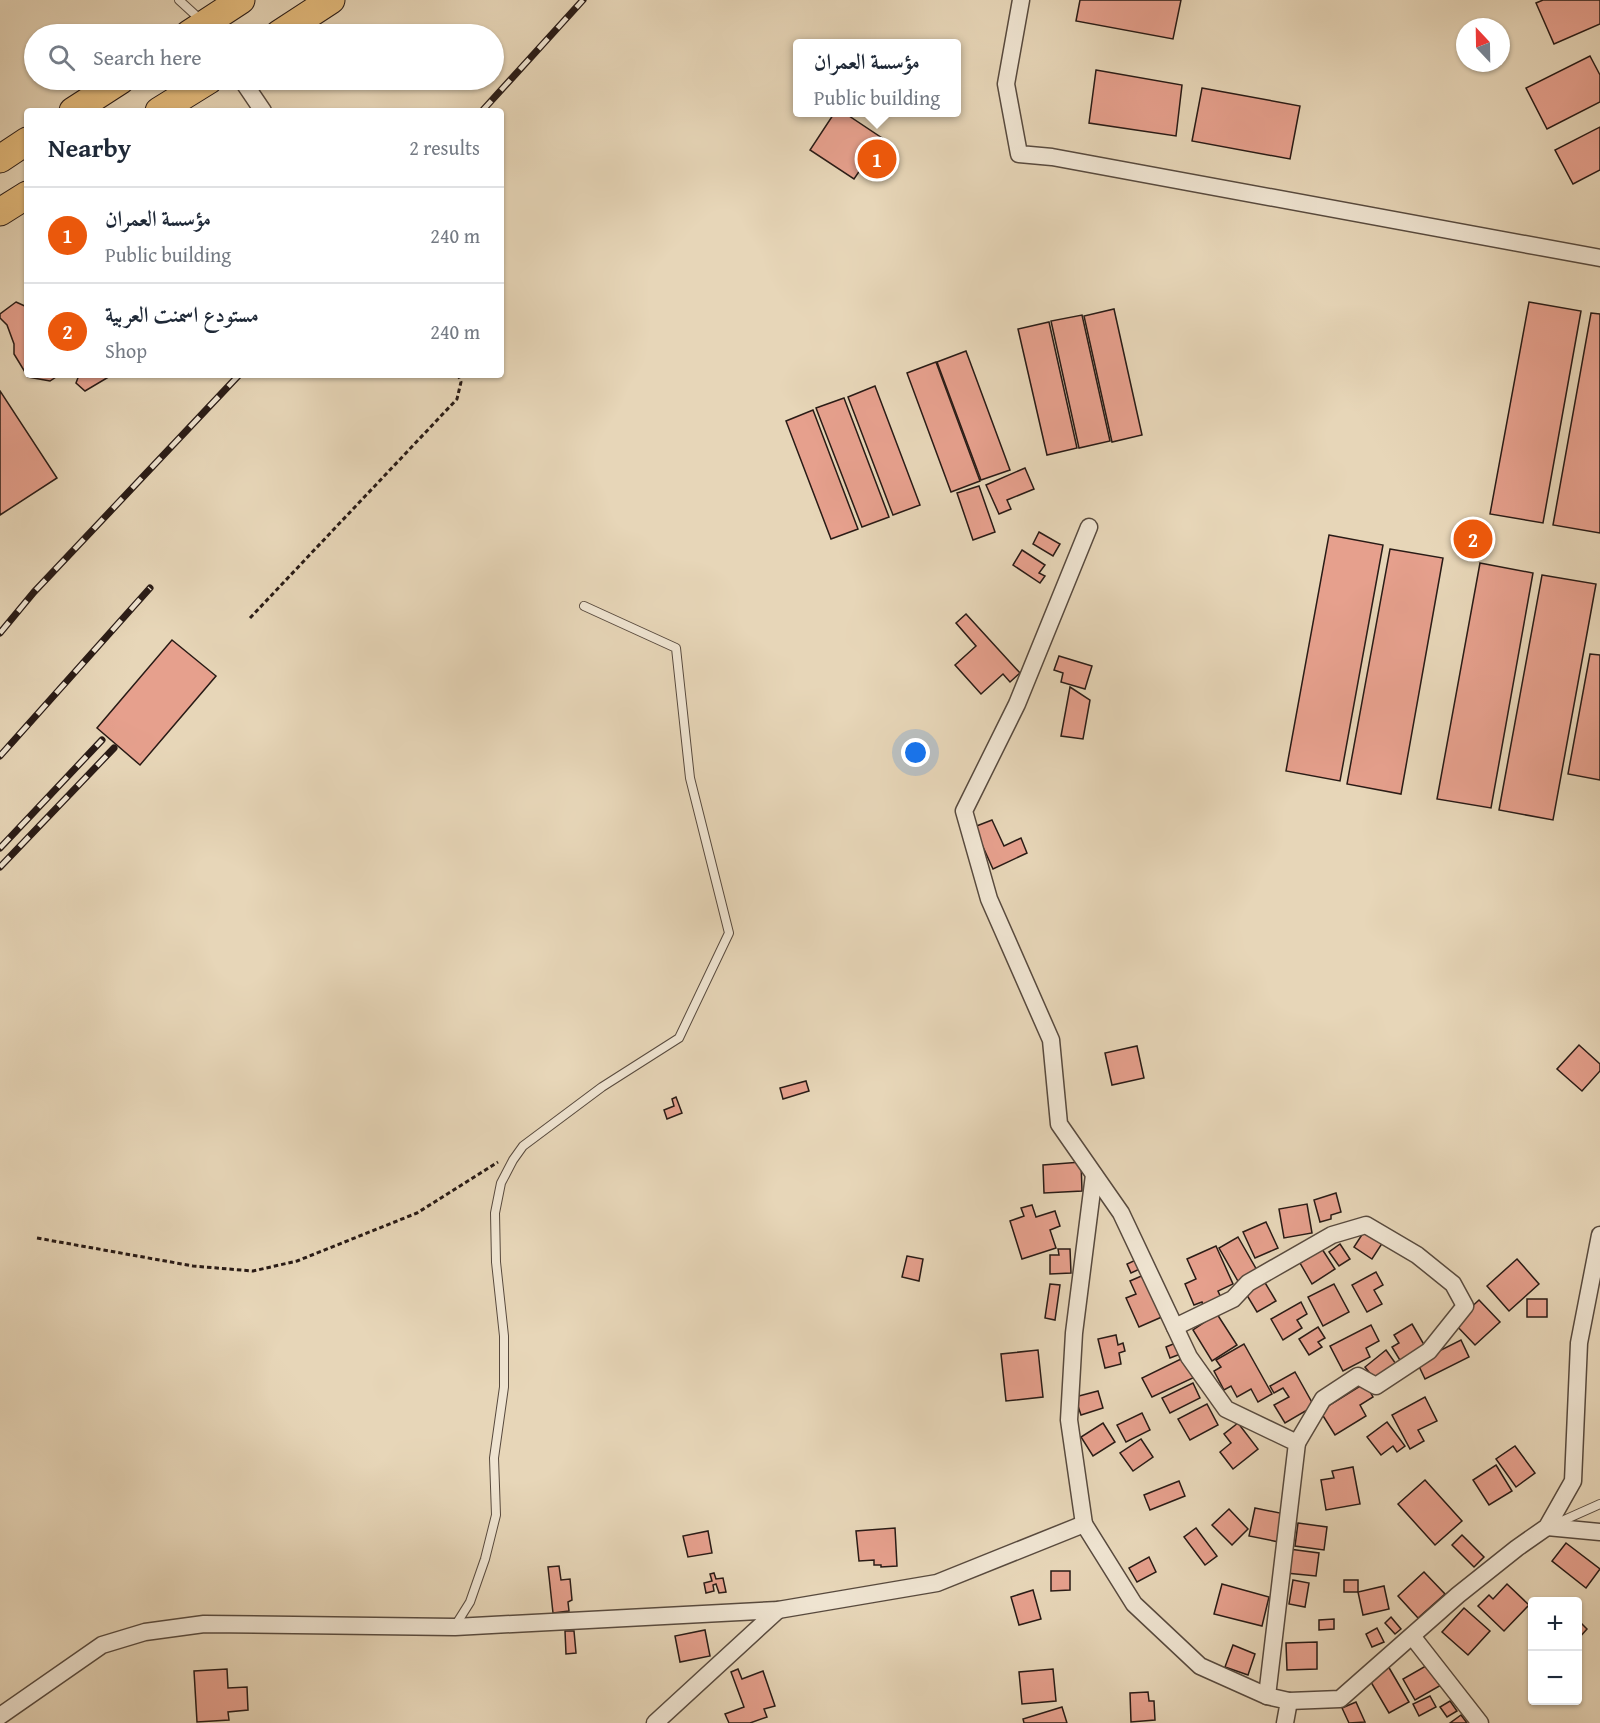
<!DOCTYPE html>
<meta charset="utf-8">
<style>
body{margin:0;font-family:"Gentium Book Plus",Amiri,serif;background:#f6f6f7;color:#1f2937}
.controls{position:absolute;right:18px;bottom:18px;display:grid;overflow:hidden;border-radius:6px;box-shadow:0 2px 4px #0004}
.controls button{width:54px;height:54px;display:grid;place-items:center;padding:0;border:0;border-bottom:2px solid #e0e1e3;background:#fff;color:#1f2937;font:30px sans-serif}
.compass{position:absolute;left:1456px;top:18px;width:54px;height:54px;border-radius:50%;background:#fff;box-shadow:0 2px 4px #0004;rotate:338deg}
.you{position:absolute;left:916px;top:753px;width:21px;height:21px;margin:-15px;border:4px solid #fff;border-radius:50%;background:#1a73e8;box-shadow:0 0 0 9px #1a73e833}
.badge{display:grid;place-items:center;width:39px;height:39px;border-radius:50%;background:#ea580c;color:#fff;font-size:20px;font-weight:700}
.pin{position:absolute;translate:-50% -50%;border:3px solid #fff;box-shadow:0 2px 6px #0006}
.popup{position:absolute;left:793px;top:39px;width:168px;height:78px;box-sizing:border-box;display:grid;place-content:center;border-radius:6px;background:#fff;filter:drop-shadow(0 2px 4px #0005);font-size:20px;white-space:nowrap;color:#747a83}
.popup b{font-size:22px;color:#1f2937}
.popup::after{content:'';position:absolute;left:50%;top:100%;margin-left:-12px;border:12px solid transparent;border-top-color:#fff}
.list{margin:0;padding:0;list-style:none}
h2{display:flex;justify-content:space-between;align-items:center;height:78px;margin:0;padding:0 24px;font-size:26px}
h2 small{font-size:20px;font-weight:400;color:#747a83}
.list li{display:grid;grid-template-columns:39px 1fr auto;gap:18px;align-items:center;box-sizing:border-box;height:96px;padding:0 24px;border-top:2px solid #e0e1e3}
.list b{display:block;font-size:22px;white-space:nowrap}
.list p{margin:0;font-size:20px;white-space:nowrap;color:#747a83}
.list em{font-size:20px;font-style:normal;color:#747a83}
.icon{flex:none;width:33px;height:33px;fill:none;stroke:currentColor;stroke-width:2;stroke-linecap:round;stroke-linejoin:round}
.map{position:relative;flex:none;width:1600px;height:1723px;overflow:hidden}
.search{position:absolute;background:#fff;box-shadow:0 2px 4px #0004;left:24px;top:24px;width:480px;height:66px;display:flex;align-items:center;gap:15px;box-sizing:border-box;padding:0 21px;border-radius:33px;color:#747a83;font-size:22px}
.panel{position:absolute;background:#fff;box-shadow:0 2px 4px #0004;left:24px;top:108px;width:480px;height:270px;border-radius:6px}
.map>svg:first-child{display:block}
</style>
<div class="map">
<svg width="1600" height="1723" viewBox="0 0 1600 1723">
<rect width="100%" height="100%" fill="#e7d6b8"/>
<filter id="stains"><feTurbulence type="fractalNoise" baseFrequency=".00333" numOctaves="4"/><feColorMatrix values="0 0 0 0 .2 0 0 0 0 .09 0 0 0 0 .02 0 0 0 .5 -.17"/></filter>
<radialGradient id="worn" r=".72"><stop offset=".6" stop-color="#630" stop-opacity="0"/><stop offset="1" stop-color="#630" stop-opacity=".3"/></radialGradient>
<g fill="#e6a08d" stroke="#291b16" stroke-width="1.5">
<polygon points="1080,0 1181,0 1173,39 1076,21"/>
<polygon points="1543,0 1600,0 1600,24 1554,44 1536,3"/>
<polygon points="1590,56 1600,75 1600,102 1547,129 1526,88"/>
<polygon points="1096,70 1182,85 1176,136 1089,123"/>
<polygon points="1202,88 1300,106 1290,159 1192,141"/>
<polygon points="835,112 843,112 882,138 854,179 810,150"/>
<polygon points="1600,127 1600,170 1573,184 1555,150"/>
<polygon points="16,302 27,307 27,375 59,375 50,381 28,377 14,354 14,344 7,325 0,318 0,314"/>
<polygon points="1529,302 1581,311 1543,523 1490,514"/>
<polygon points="1114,309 1142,435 1112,442 1084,316"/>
<polygon points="1591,313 1600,314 1600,533 1553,525"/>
<polygon points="1082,315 1110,441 1079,448 1051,321"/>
<polygon points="1049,322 1077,448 1047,455 1018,329"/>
<polygon points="966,351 1010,470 981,480 937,362"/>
<polygon points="936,362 980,481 951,492 907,373"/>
<polygon points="79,375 112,375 85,391 76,383"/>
<polygon points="875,386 920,505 893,515 848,397"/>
<polygon points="0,391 57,478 0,515"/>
<polygon points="844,398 889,517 862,527 816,408"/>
<polygon points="813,410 858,529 831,539 786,421"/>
<polygon points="1025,468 1034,489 1007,500 1011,509 999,514 986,485"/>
<polygon points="979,486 995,532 973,540 957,493"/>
<polygon points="1039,532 1060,544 1053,556 1033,544"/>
<polygon points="1329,535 1383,545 1340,781 1286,771"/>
<polygon points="1390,549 1443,558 1401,794 1347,784"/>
<polygon points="1022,550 1045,565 1039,573 1045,576 1040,583 1013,565"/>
<polygon points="1480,563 1533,573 1491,808 1437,799"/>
<polygon points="1542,575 1596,584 1553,820 1499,810"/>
<polygon points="966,614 1020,673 1010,682 1003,674 981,694 955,665 976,646 956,623"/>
<polygon points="172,640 216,676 140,765 97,728"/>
<polygon points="1590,654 1600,655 1600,780 1568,774"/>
<polygon points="1059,656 1092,666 1085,689 1061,682 1063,673 1054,670"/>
<polygon points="1070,687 1090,700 1083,739 1061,736"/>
<polygon points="992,820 1004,846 1021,838 1027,853 993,869 974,827"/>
<polygon points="1579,1045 1600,1064 1600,1071 1582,1091 1557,1069"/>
<polygon points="1137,1046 1144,1078 1112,1085 1105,1053"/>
<polygon points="806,1081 809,1091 783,1099 780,1088"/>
<polygon points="676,1097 682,1113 667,1119 664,1110 674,1106 672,1099"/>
<polygon points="1081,1162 1082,1191 1044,1193 1043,1165"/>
<polygon points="1336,1193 1341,1212 1331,1215 1331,1219 1320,1222 1314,1200"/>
<polygon points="1307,1204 1312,1233 1284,1238 1279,1209"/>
<polygon points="1032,1205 1036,1217 1055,1211 1060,1226 1050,1230 1056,1248 1022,1259 1010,1221 1024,1216 1021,1208"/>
<polygon points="1266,1222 1278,1248 1255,1258 1243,1232"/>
<polygon points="1365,1230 1383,1242 1372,1259 1354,1247"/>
<polygon points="1238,1237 1258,1272 1239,1283 1219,1248"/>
<polygon points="1340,1244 1350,1259 1339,1266 1329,1252"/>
<polygon points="1216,1246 1233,1284 1218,1291 1222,1300 1204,1308 1202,1302 1194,1305 1185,1284 1196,1279 1187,1259"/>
<polygon points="1058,1249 1070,1249 1071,1273 1050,1274 1050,1255 1059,1255"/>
<polygon points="1322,1249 1335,1269 1312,1284 1300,1263"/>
<polygon points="907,1256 923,1259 919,1281 902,1277"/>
<polygon points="1140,1258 1144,1267 1131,1273 1127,1264"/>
<polygon points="1517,1259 1539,1284 1509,1311 1487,1286"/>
<polygon points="1376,1272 1383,1285 1374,1290 1382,1304 1367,1312 1352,1285"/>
<polygon points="1146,1274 1164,1316 1139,1327 1126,1298 1136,1294 1130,1281"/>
<polygon points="1264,1281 1276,1301 1257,1312 1245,1292"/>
<polygon points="1050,1284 1060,1285 1055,1320 1045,1318"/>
<polygon points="1334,1284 1349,1312 1323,1326 1308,1297"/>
<rect x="1527" y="1299" width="20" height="18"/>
<polygon points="1479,1300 1500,1322 1475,1345 1454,1323"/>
<polygon points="1301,1302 1307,1314 1297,1320 1302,1328 1283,1340 1271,1319"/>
<polygon points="1217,1314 1237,1345 1212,1361 1193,1330"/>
<polygon points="1412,1324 1426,1348 1401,1362 1392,1347 1399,1343 1394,1335"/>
<polygon points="1371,1325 1379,1341 1366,1348 1370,1357 1343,1371 1330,1346"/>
<polygon points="1318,1327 1325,1338 1318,1342 1322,1347 1309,1355 1299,1339"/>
<polygon points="1116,1335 1118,1345 1123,1343 1125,1351 1119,1353 1121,1364 1105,1368 1098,1339"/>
<polygon points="1461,1340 1469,1357 1425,1379 1417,1362"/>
<polygon points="1178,1342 1183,1353 1170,1358 1166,1347"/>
<polygon points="1244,1344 1272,1394 1258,1402 1251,1389 1237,1397 1231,1386 1224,1390 1214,1371 1221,1367 1216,1360"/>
<polygon points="1038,1350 1043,1397 1006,1401 1001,1354"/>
<polygon points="1386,1350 1396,1364 1375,1380 1365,1367"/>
<polygon points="1185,1357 1195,1377 1152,1397 1142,1378"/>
<polygon points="1295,1372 1314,1406 1285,1423 1274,1405 1289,1397 1283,1388 1274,1393 1270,1386"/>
<polygon points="1193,1383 1200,1398 1170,1413 1162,1398"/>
<polygon points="1365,1383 1373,1397 1360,1405 1366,1416 1335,1435 1320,1411"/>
<polygon points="1098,1391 1103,1408 1081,1415 1075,1397"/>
<polygon points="1425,1397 1437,1421 1418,1430 1424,1441 1410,1449 1392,1415"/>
<polygon points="1207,1404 1218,1425 1190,1440 1178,1419"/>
<polygon points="1142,1413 1150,1430 1126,1442 1117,1425"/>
<polygon points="1387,1422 1405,1446 1397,1452 1393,1446 1381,1455 1367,1437"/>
<polygon points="1103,1423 1115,1442 1093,1456 1081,1437"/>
<polygon points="1238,1423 1258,1449 1233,1469 1220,1452 1231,1443 1224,1434"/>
<polygon points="1141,1439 1153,1457 1133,1471 1120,1453"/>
<polygon points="1515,1446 1535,1473 1516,1487 1496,1459"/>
<polygon points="1496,1465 1512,1491 1489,1505 1473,1480"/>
<polygon points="1353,1467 1360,1504 1326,1510 1321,1480 1334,1478 1332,1471"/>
<polygon points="1425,1480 1462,1521 1435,1545 1398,1504"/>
<polygon points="1179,1481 1185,1496 1150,1510 1144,1495"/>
<polygon points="1255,1508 1285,1514 1279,1542 1249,1536"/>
<polygon points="1229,1509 1248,1529 1232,1545 1212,1525"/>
<polygon points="1298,1523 1327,1527 1324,1550 1295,1546"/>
<polygon points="895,1528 897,1566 881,1567 881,1565 874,1565 874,1560 859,1561 856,1531"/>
<polygon points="1196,1528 1217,1556 1205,1565 1184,1537"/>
<polygon points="708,1531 712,1553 688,1557 683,1536"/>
<polygon points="1462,1535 1484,1557 1474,1567 1452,1545"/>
<polygon points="1566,1543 1600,1569 1586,1588 1552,1561"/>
<polygon points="1289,1549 1319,1553 1316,1576 1286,1573"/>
<polygon points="1149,1557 1156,1572 1137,1582 1129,1568"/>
<polygon points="559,1566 561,1580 570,1579 572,1600 568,1602 569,1611 553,1613 548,1567"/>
<polygon points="1051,1571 1070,1571 1070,1590 1051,1591"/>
<polygon points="1424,1572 1445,1594 1418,1618 1398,1596"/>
<polygon points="714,1573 716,1579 723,1578 726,1592 719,1593 716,1584 713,1585 714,1591 706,1593 704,1583 712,1581 710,1574"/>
<polygon points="1293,1580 1309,1583 1305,1607 1289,1604"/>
<rect x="1344" y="1580" width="14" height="12"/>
<polygon points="1222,1584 1269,1597 1262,1626 1214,1614"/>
<polygon points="1507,1584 1529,1605 1504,1631 1478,1606 1489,1595 1493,1599"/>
<polygon points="1384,1586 1389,1609 1363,1615 1358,1592"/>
<polygon points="1033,1590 1041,1619 1019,1625 1011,1597"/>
<polygon points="1464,1608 1490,1631 1468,1655 1442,1632"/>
<polygon points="1391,1617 1401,1629 1395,1634 1385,1623"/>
<polygon points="1334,1619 1334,1629 1319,1630 1319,1620"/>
<polygon points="1578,1620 1587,1629 1578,1639"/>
<polygon points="1377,1628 1384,1642 1372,1647 1366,1634"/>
<polygon points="705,1630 710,1656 680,1662 675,1636"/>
<polygon points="565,1631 574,1631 576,1653 566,1654"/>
<polygon points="1317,1642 1317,1669 1287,1670 1286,1643"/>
<polygon points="1233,1645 1255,1654 1248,1675 1225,1667"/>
<polygon points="1431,1663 1443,1684 1415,1700 1403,1679"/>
<polygon points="1388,1666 1409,1702 1389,1713 1368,1677"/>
<polygon points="227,1669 228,1688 247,1687 248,1710 228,1712 229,1720 197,1722 194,1671"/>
<polygon points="738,1669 742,1679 763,1671 775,1706 764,1709 767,1717 750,1723 729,1723 725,1714 744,1707 731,1672"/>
<polygon points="1053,1669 1056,1701 1022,1704 1019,1672"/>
<polygon points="1148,1692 1149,1701 1154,1701 1155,1720 1131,1722 1130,1693"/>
<polygon points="1430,1696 1436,1707 1419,1716 1413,1704"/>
<polygon points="1450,1701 1457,1711 1447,1717 1440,1707"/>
<polygon points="1356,1702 1365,1722 1349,1723 1342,1708"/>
<polygon points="1062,1707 1067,1723 1024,1723 1023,1719"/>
<polygon points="1461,1715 1467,1723 1450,1723"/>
</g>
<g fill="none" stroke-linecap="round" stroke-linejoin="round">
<defs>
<g id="lane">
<polyline points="179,0 203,22"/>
<polyline points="1553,1525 1600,1504"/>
<polyline points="455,1626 470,1602 485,1559 496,1515 494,1458 504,1387 504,1336 496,1262 495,1213 501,1183 513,1160 523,1146 602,1087 679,1038 729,933 690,778 676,648 584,606"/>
</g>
<g id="street">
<polyline points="1021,0 1006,84 1019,154 1052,157 1600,258"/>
<polyline points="242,80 263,111"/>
<polyline points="1089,527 1017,704 964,811 989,899 1051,1040 1059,1124 1121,1213 1189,1357 1226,1409 1297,1443 1267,1696 1289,1701 1285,1723"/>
<polyline points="1175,1327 1233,1299 1248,1283 1332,1235 1366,1225 1417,1255 1453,1284 1465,1306 1429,1351 1376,1386 1358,1376 1323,1399 1297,1443"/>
<polyline points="1084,1524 1069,1420 1074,1333 1094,1175"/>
<polyline points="1547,1527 1600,1532"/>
<polyline points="1412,1636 1480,1723"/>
<polyline points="1289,1701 1340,1699 1458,1595 1517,1548 1547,1527 1573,1481 1579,1343 1600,1235"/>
<polyline points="0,1716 102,1645 145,1632 204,1624 455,1627 778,1610 937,1583 1084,1524 1134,1604 1200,1666 1267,1696"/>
<polyline points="655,1723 778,1610"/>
</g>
<g id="primary">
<polyline points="189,34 241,0"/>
<polyline points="279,34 331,0"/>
<polyline points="73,111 121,80"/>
<polyline points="159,111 209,80"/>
<polyline points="0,159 27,141"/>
<polyline points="0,212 27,195"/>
</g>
</defs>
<use href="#lane" stroke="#584a3e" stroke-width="10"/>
<use href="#street" stroke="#584a3e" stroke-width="19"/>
<use href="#primary" stroke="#291b16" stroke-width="29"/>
<g stroke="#291b16" stroke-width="3" stroke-dasharray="4.5 3" stroke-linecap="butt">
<polyline points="250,618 457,399 461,382 458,375"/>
<polyline points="37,1238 193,1266 253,1271 297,1261 417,1213 498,1162"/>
</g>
<use href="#lane" stroke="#efe4d1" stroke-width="8"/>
<use href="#street" stroke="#efe4d1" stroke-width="16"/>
<use href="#primary" stroke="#e4bb7c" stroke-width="27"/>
<defs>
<g id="rail">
<polyline points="482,111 583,0"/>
<polyline points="0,633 34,592 239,375"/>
<polyline points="0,756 150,588"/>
<polyline points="0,848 102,740"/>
<polyline points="0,867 114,748"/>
</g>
</defs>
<use href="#rail" stroke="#291b16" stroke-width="7"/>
<use href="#rail" stroke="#efe4d1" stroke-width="4.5" stroke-dasharray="14" stroke-linecap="butt"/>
</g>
<rect width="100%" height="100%" filter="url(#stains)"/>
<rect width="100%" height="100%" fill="url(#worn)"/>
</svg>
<div class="controls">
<button>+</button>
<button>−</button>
</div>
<svg class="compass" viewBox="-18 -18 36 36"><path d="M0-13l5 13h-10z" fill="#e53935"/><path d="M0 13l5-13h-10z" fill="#747a83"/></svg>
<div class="you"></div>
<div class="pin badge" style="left:877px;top:159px">1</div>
<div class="popup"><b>مؤسسة العمران</b>Public building</div>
<div class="pin badge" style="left:1473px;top:539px">2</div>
<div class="search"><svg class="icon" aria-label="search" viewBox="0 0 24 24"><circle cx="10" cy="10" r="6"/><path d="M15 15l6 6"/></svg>Search here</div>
<section class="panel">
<h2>Nearby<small>2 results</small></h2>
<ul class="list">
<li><span class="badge">1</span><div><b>مؤسسة العمران</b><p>Public building</p></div><em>240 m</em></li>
<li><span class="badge">2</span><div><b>مستودع اسمنت العربية</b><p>Shop</p></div><em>240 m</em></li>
</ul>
</section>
</div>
